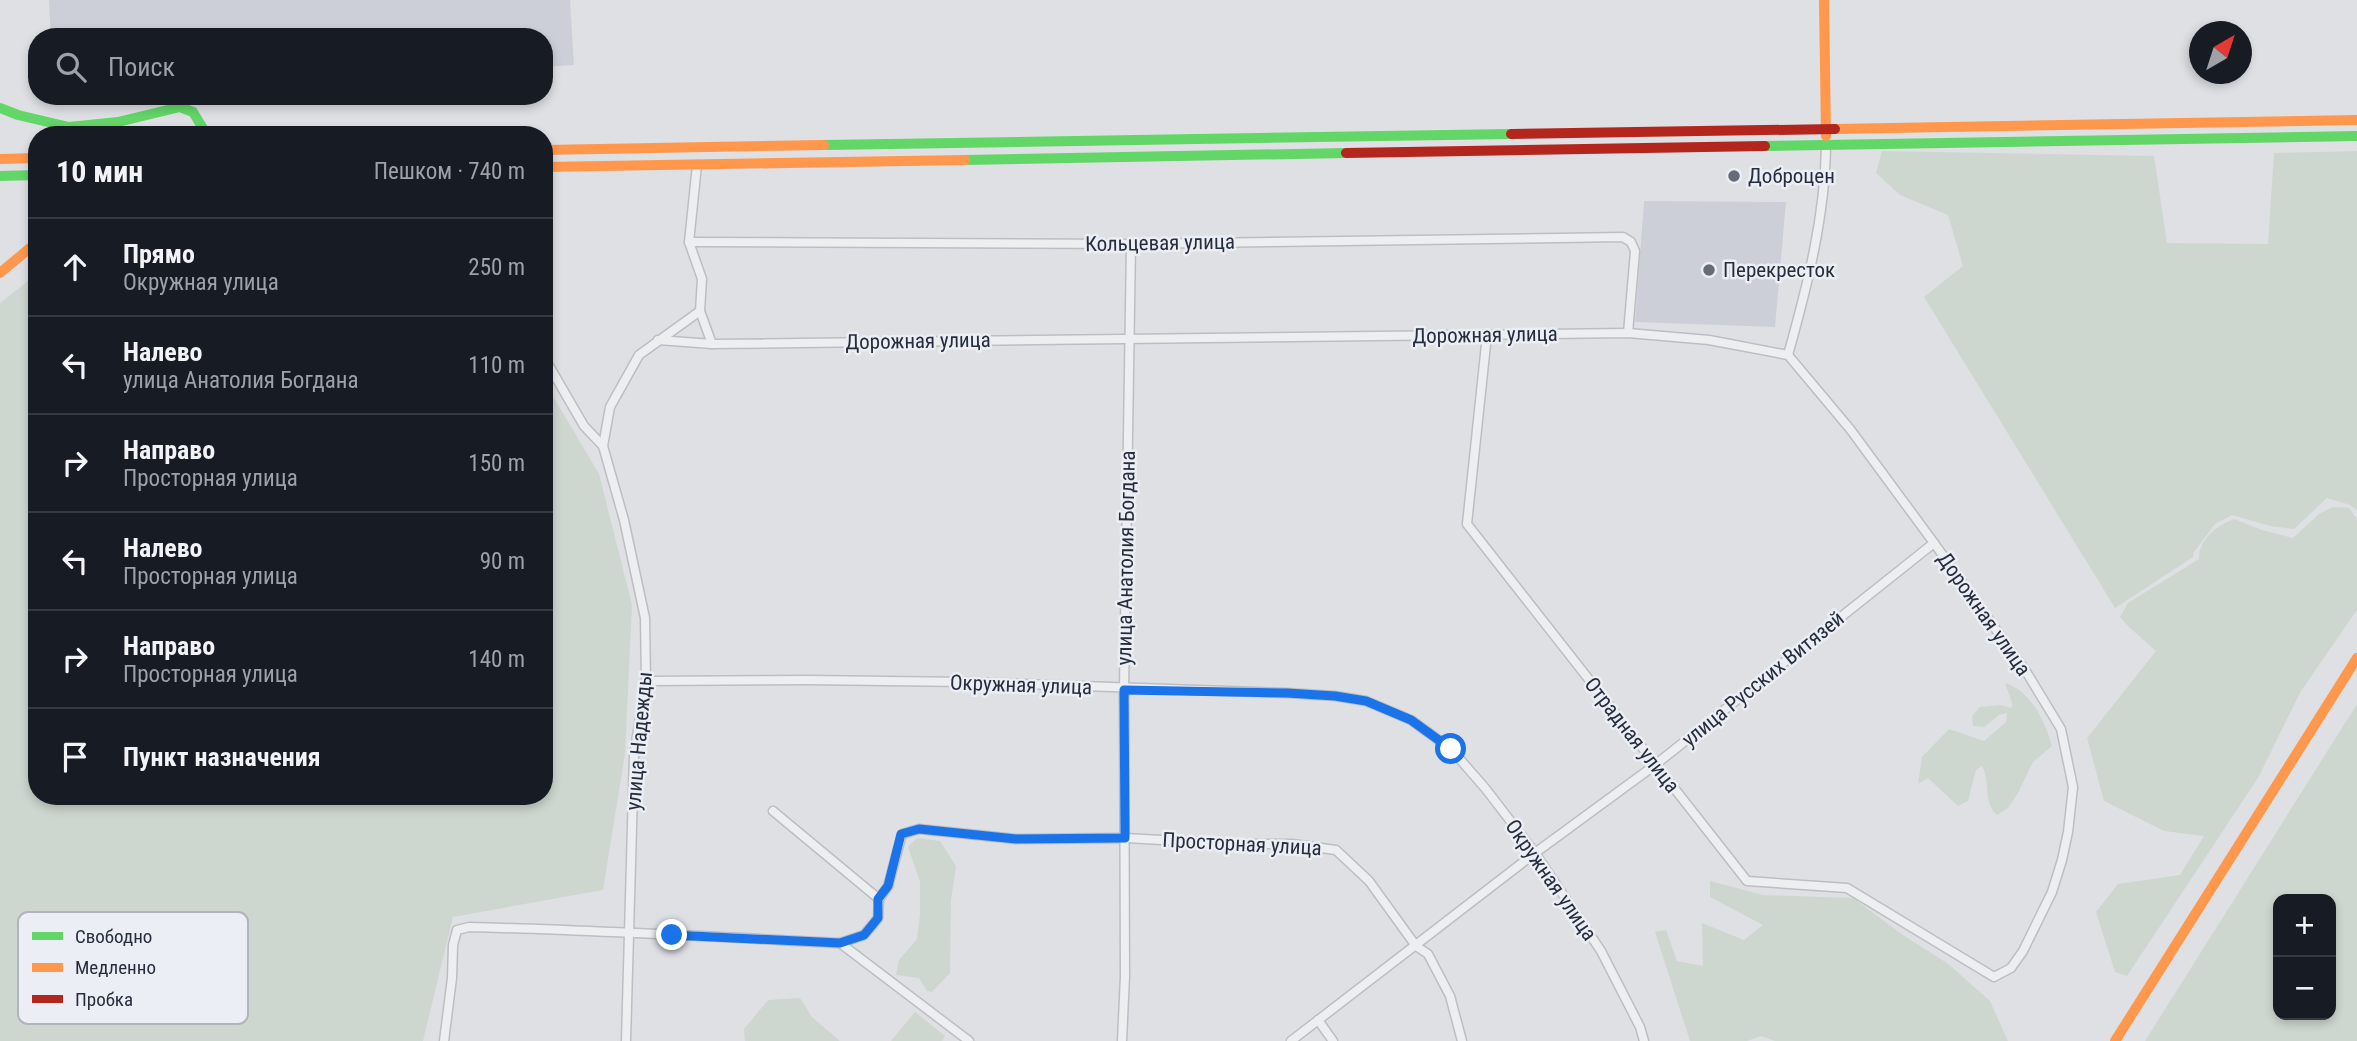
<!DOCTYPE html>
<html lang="ru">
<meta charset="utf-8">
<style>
body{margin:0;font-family:"Roboto Condensed",sans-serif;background:#20242c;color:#f1f3f6}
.controls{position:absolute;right:21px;bottom:21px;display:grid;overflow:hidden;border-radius:14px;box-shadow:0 4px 10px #0003}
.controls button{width:63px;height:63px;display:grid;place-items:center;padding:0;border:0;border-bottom:2px solid #363941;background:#171b24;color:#f1f3f6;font:35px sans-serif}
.compass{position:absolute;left:2189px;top:21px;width:63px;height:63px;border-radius:50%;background:#171b24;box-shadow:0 4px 10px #0003;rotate:39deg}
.stop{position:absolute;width:21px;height:21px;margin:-16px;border:5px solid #1a73e8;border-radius:50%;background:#fff}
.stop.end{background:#1a73e8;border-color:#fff;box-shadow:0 2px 7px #0008}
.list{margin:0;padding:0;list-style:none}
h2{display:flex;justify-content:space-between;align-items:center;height:91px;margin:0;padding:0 28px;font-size:30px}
h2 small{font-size:23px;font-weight:400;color:#9ea1a6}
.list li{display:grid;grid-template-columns:46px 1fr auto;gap:21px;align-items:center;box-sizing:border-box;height:98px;padding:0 28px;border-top:2px solid #363941}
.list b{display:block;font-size:26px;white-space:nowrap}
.list p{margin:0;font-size:23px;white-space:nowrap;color:#9ea1a6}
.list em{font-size:23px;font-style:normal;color:#9ea1a6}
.icon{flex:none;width:38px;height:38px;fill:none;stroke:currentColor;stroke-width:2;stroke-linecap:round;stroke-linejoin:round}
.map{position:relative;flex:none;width:2357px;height:1041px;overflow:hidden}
.search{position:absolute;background:#171b24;box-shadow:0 4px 10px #0003;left:28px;top:28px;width:525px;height:77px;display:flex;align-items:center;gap:18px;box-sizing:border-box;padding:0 24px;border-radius:28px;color:#9ea1a6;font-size:26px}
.panel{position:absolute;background:#171b24;box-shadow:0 4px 10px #0003;left:28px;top:126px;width:525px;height:679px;border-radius:28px}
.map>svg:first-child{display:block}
</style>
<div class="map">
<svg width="2357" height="1041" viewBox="0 0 2357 1041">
<rect width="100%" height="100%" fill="#dee0e4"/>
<g fill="#cccfd7">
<polygon points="49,0 570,0 574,65 544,67 544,37 51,37"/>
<polygon points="1644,201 1786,202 1775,327 1635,322"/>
</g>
<g fill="#ced7cf" fill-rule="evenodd">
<polygon points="1882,151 2154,156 2167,243 2268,244 2274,153 2357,151 2357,510 2350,505 2327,498 2294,529 2270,526 2232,515 2215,524 2194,552 2193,557 2115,608 1924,297 1963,266 1948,215 1900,195 1876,173"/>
<polygon points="37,274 37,796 544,796 544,381 599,474 632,605 625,754 603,890 453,917 423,1041 0,1041 0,303"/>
<path d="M 2333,507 L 2349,508 L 2357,519 L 2357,610 L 2301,691 L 2258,778 L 2127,976 L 2115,972 L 2096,912 L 2118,884 L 2180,875 L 2204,836 L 2164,831 L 2104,801 L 2087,738 L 2156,651 L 2129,627 L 2120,617 L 2128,603 L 2199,559 C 2199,539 2216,526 2234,519 L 2262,530 L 2293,538 L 2319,514 Z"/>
<path d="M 2005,683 C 2031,691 2045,721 2052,746 L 2033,762 L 2018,793 L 2008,808 L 1997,815 C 1982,801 1991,782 1982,766 L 1976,770 L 1968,801 L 1958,806 L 1928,778 L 1918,784 L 1922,757 L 1949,729 L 1984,741 L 2006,722 L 2007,713 L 1999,715 L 1984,727 L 1973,726 L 1972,716 L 1980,707 L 2000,705 L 2012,708 L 2012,703 Z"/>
<path d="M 2357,704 L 2357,1041 L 2145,1041 ZM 2278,899 L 2331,899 L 2331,1015 L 2278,1015 Z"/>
<polygon points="917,838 940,841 956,866 951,900 950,973 932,992 927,991 919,978 896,975 899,960 917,939 920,915 920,882 908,847"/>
<polygon points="1710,881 1763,895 1853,898 1903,935 1947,963 1990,1001 2008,1041 1775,1041 1761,1036 1747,1041 1690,1041 1655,932 1666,930 1677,961 1703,966 1702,923 1744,940 1763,925 1710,897"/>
<polygon points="800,998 812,1017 840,1041 745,1041 744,1029 768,1000"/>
<polygon points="915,1012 945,1036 942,1041 891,1041"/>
</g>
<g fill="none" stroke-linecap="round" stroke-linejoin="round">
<defs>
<g id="street">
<polyline points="697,165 689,242 702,279 700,311 712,344"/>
<polyline points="689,242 1131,244 1623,237 1631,242 1635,251 1628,333"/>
<polyline points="658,340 712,344 1628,333 1709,340 1788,355 1850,429 1934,543 2027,673 2061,729 2073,787 2068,832 2062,860 2052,892 2023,951 2011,968 1994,977 1847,888 1747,881 1467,524 1487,335"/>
<path d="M 1788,355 C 1807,287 1825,217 1826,146"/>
<polyline points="544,357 584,426 603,446"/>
<polyline points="646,681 807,680 967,682 1287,693 1335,696 1366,701 1411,720 1451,749 1485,788 1535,853 1601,951 1640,1027 1644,1041"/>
<polyline points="773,811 879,899"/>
<polyline points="840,943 969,1041"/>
<polyline points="1318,1020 1333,1041"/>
<path d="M 444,1041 L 452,978 L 453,945 L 457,930 L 469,927 C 593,930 716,937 840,943 L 864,935 L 878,918 L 879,899 L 888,886 L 902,834 L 919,829 L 1016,839 L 1125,838 L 1236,844 L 1292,844 L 1336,850 L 1369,881 L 1416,946 L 1428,954 L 1450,996 L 1462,1041"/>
<polyline points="626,1041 634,755 646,681 645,618 624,520 603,446 610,407 639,355 700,311"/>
<polyline points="1122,1041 1125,976 1124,689 1131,244"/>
<polyline points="1291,1041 1535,853 1655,765 1934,543"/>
</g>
</defs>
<use href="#street" stroke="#bdbec2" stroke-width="11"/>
<use href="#street" stroke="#edeef0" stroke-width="8"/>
<g stroke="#63d668" stroke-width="10">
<polyline points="0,108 18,115 69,127 118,122 180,107 193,112 207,135"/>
<polyline points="824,145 1511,134"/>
<polyline points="1765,146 2357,136"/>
<polyline points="965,160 1346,153"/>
<polyline points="0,176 37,175"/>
</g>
<g stroke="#ff974d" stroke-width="10">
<polyline points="1824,0 1826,136"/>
<polyline points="1835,129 2357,120"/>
<polyline points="544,150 824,145"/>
<polyline points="0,159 37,158"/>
<polyline points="544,167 965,160"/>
<polyline points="0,273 37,242"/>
<polyline points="2115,1041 2357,658"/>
</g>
<g stroke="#b3261e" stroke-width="10">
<polyline points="1511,134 1835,129"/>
<polyline points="1346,153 1765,146"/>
</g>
</g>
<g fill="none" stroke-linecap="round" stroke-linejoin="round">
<polyline stroke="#1a73e8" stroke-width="9" points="672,935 840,943 864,935 878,918 878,899 888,886 901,834 919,829 1016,839 1125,838 1124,690 1287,693 1335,696 1366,701 1411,720 1451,749"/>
</g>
<g fill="#666c77" stroke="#ebeef4" stroke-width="2.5">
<circle cx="1734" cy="176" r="7"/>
<circle cx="1709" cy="270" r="7"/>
</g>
<g text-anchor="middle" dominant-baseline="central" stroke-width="5" stroke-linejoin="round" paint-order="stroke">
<g font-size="21" fill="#262d3c" stroke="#ebeef4" text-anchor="start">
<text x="1748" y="176">Доброцен</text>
<text x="1723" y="270">Перекресток</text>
</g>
<g font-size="21" fill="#262d3c" stroke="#ebeef4">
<text transform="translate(1160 243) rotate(-1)">Кольцевая улица</text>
<text transform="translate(1485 335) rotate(-1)">Дорожная улица</text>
<text transform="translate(918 341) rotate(-1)">Дорожная улица</text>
<text transform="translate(1126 558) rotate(-89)">улица Анатолия Богдана</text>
<text transform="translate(1984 614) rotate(55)">Дорожная улица</text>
<text transform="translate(1763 679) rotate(-39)">улица Русских Витязей</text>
<text transform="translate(1021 685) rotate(2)">Окружная улица</text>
<text transform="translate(1632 735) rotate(52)">Отрадная улица</text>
<text transform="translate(639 741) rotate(-85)">улица Надежды</text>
<text transform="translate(1242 844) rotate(3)">Просторная улица</text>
<text transform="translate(1551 880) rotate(55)">Окружная улица</text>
</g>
</g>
<rect x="18" y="912" width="230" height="112" rx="10" fill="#ebeef4" stroke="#b0b4bd" stroke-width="2"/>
<rect x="32" y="932" width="31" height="8" fill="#63d668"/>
<rect x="32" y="963" width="31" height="9" fill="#ff974d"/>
<rect x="32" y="995" width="31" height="8" fill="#b3261e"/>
<g font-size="19" fill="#262d3c">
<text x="75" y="943">Свободно</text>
<text x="75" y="974">Медленно</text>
<text x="75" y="1006">Пробка</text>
</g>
</svg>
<div class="controls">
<button>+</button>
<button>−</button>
</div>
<svg class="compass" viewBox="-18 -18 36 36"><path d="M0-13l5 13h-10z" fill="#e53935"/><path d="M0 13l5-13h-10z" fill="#9ea1a6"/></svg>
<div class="stop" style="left:1451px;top:749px"></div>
<div class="stop end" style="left:672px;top:935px"></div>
<div class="search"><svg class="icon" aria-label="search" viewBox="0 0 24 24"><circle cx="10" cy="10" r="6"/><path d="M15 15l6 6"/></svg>Поиск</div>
<section class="panel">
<h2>10 мин<small>Пешком · 740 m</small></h2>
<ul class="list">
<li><svg class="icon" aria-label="ahead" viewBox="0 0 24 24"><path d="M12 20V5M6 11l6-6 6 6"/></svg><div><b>Прямо</b><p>Окружная улица</p></div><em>250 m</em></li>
<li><svg class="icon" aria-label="left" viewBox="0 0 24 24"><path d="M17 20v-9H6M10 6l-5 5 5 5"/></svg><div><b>Налево</b><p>улица Анатолия Богдана</p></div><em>110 m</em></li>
<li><svg class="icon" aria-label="right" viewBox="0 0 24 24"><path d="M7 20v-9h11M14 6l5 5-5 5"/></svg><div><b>Направо</b><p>Просторная улица</p></div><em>150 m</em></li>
<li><svg class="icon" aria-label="left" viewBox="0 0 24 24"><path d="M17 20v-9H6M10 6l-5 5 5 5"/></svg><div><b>Налево</b><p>Просторная улица</p></div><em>90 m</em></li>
<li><svg class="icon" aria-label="right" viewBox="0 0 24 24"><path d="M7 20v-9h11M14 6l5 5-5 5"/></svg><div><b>Направо</b><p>Просторная улица</p></div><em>140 m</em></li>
<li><svg class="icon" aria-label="arrive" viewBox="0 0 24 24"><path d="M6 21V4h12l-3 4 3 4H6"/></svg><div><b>Пункт назначения</b></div></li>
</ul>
</section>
</div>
